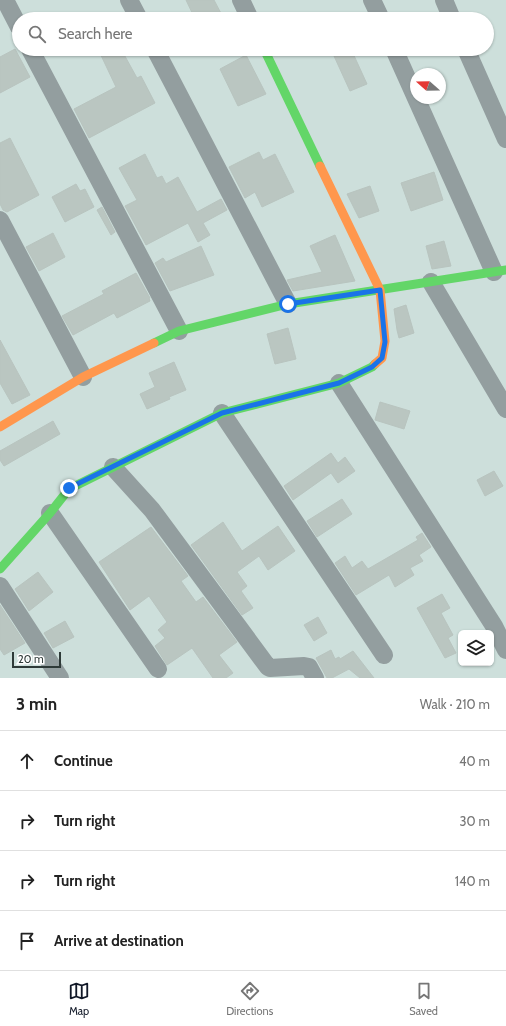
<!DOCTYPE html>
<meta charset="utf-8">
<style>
body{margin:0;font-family:Cabin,sans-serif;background:#f6f6f6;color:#222}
.controls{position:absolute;right:12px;bottom:12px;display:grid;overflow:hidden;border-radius:6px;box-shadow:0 1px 3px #0004}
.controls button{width:36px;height:36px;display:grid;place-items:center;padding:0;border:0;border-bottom:1px solid #e0e0e0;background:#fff;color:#222;font:20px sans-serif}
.compass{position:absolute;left:410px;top:68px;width:36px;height:36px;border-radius:50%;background:#fff;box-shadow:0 1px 3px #0004;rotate:290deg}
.scale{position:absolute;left:12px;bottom:10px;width:49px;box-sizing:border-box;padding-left:4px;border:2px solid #2e3a38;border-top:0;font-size:11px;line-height:14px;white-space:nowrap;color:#2e3a38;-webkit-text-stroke:3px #fff;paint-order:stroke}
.stop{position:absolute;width:12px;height:12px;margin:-9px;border:3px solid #1a73e8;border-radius:50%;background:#fff}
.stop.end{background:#1a73e8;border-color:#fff;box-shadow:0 1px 4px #0008}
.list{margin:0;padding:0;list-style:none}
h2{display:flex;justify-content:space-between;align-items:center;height:52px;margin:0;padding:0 16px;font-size:17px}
h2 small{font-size:13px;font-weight:400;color:#767676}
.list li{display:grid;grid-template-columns:26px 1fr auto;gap:12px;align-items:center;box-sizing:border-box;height:60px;padding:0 16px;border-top:1px solid #e0e0e0}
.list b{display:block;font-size:15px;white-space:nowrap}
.list em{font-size:13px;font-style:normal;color:#767676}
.icon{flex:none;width:22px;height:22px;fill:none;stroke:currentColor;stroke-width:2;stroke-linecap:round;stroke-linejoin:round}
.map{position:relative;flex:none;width:506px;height:678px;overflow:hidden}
.search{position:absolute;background:#fff;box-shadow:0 1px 3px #0004;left:12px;right:12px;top:12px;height:44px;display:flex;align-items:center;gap:10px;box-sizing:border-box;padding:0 14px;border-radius:22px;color:#767676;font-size:15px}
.sheet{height:292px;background:#fff}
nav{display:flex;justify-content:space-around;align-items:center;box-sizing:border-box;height:56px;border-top:1px solid #e0e0e0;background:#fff;font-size:11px;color:#767676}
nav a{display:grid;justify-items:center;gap:2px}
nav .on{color:#111827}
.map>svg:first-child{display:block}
</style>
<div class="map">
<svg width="506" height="678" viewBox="0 0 506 678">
<rect width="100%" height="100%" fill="#cddfdb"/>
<g fill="#bac6c1" stroke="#b8c4bf">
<polygon points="186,0 214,0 224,19 195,19"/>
<polygon points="15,49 30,77 0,93 0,57"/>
<polygon points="98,49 121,49 137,78 141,76 155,103 89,138 74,109 116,87"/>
<polygon points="349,49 351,49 367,84 350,91 334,56"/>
<polygon points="246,55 266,94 238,106 220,69"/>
<polygon points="10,138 39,195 7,212 3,210 0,204 0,143"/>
<polygon points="259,152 263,160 275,154 294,192 262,207 255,192 245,198 229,167"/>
<polygon points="145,154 157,178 162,176 166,184 178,177 197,212 221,199 227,210 203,223 210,235 198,242 188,223 146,245 125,206 137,200 119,168"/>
<polygon points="434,172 443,200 411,211 401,183"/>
<polygon points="76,184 80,191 85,189 94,207 65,222 52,197"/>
<polygon points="370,186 379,211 359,218 347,194"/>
<polygon points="102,207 115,232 111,235 97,210"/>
<polygon points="53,233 65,257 39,271 26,247"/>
<polygon points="335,235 355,281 293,291 287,280 322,272 310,246"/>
<polygon points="444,241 451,266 432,269 426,246"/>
<polygon points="201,246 214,275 170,291 155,263 163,258 166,262"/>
<polygon points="136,273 150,298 149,298 150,301 117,318 114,313 73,335 62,316 104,294 102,291"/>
<polygon points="406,305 414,333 399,338 397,330 394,309"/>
<polygon points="288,328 296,359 275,364 267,334"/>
<polygon points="0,340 30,395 12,404 0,383"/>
<polygon points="174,362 186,390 169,397 170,399 147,409 140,394 155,387 149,373"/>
<polygon points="380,402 410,411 404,429 375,420"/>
<polygon points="53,421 60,434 4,466 0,460 0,451"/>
<polygon points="331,453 338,463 345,457 355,471 338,483 331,473 293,500 284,486"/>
<polygon points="494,471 503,486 485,496 477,480"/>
<polygon points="342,499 352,514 317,537 307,521"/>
<polygon points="223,522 242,551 278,526 295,551 268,570 259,556 237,572 247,586 241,591 253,608 242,615 191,545"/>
<polygon points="151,527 188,576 181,581 196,602 203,597 237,642 219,655 233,673 226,678 213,678 192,648 167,665 155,646 165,638 158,630 167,622 149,596 130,610 99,562"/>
<polygon points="422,533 431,547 419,555 423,561 410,568 414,575 395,587 389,575 356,595 335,563 345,556 352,568 362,561 368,569 418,540 416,537"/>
<polygon points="38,572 53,592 29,611 15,589"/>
<polygon points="442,594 450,608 441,613 453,635 448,638 456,653 445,658 417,608"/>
<polygon points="0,605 25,643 4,655 0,649"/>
<polygon points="318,617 327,633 314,641 304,625"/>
<polygon points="65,621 74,637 53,648 44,633"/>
<polygon points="331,650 335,659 339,657 340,659 353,651 374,678 360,678 349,669 332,678 327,678 316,658"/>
</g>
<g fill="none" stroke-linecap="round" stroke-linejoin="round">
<g stroke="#939e9f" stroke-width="18">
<polyline points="5,0 19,27"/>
<polyline points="129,0 139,19"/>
<polyline points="241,0 250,19"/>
<polyline points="372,0 381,19"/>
<polyline points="444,0 452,19"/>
<polyline points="30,49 179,331"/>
<polyline points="155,49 288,304"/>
<polyline points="394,49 494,272"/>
<polyline points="466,49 506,139"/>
<polyline points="0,220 83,377"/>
<polyline points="431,282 506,409"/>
<polyline points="339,383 494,626 506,650"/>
<polyline points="222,413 384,655"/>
<polyline points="113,467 152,510 268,667 270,668 304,666 309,667 315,678"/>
<polyline points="50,513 158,669"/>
<polyline points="0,586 60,678"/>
</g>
<g stroke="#63d668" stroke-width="9">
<polyline points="264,49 320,166"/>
<polyline points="154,343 179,331 288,304 506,270"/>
<polyline points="0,569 50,513 69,489 222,413 339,383 372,367 375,364"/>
</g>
<g stroke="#ff974d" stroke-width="9">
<polyline points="320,166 380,290 385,341 382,358 375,364"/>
<polyline points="0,427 83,377 154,343"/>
</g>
</g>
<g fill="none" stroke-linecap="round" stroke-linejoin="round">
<polyline stroke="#1a73e8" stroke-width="5" points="69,488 222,413 339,383 372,367 382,358 385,342 380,290 288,304"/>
</g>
</svg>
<div class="controls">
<button><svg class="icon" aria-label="layers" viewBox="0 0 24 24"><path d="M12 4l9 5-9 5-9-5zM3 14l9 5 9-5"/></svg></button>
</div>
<svg class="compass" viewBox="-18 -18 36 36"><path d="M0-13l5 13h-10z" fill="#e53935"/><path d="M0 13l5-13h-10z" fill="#767676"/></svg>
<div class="scale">20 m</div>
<div class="stop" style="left:288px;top:304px"></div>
<div class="stop end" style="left:69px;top:488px"></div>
<div class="search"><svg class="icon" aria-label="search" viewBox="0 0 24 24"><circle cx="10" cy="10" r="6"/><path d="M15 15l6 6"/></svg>Search here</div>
</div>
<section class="sheet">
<h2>3 min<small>Walk · 210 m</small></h2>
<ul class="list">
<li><svg class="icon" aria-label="ahead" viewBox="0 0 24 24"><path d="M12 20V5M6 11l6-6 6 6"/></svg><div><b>Continue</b></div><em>40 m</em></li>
<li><svg class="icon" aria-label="right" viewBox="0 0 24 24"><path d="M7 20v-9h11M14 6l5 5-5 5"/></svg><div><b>Turn right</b></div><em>30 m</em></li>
<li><svg class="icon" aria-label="right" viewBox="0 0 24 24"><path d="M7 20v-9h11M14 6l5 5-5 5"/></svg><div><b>Turn right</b></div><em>140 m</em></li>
<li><svg class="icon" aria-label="arrive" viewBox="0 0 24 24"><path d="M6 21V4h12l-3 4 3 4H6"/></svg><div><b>Arrive at destination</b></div></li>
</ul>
</section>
<nav>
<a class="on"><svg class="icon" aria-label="map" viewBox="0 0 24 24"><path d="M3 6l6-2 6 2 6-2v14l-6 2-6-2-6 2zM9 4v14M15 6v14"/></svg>Map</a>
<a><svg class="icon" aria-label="directions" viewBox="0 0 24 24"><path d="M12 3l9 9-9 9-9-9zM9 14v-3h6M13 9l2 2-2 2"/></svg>Directions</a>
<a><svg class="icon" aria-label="saved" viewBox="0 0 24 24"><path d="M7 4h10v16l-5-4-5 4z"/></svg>Saved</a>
</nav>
